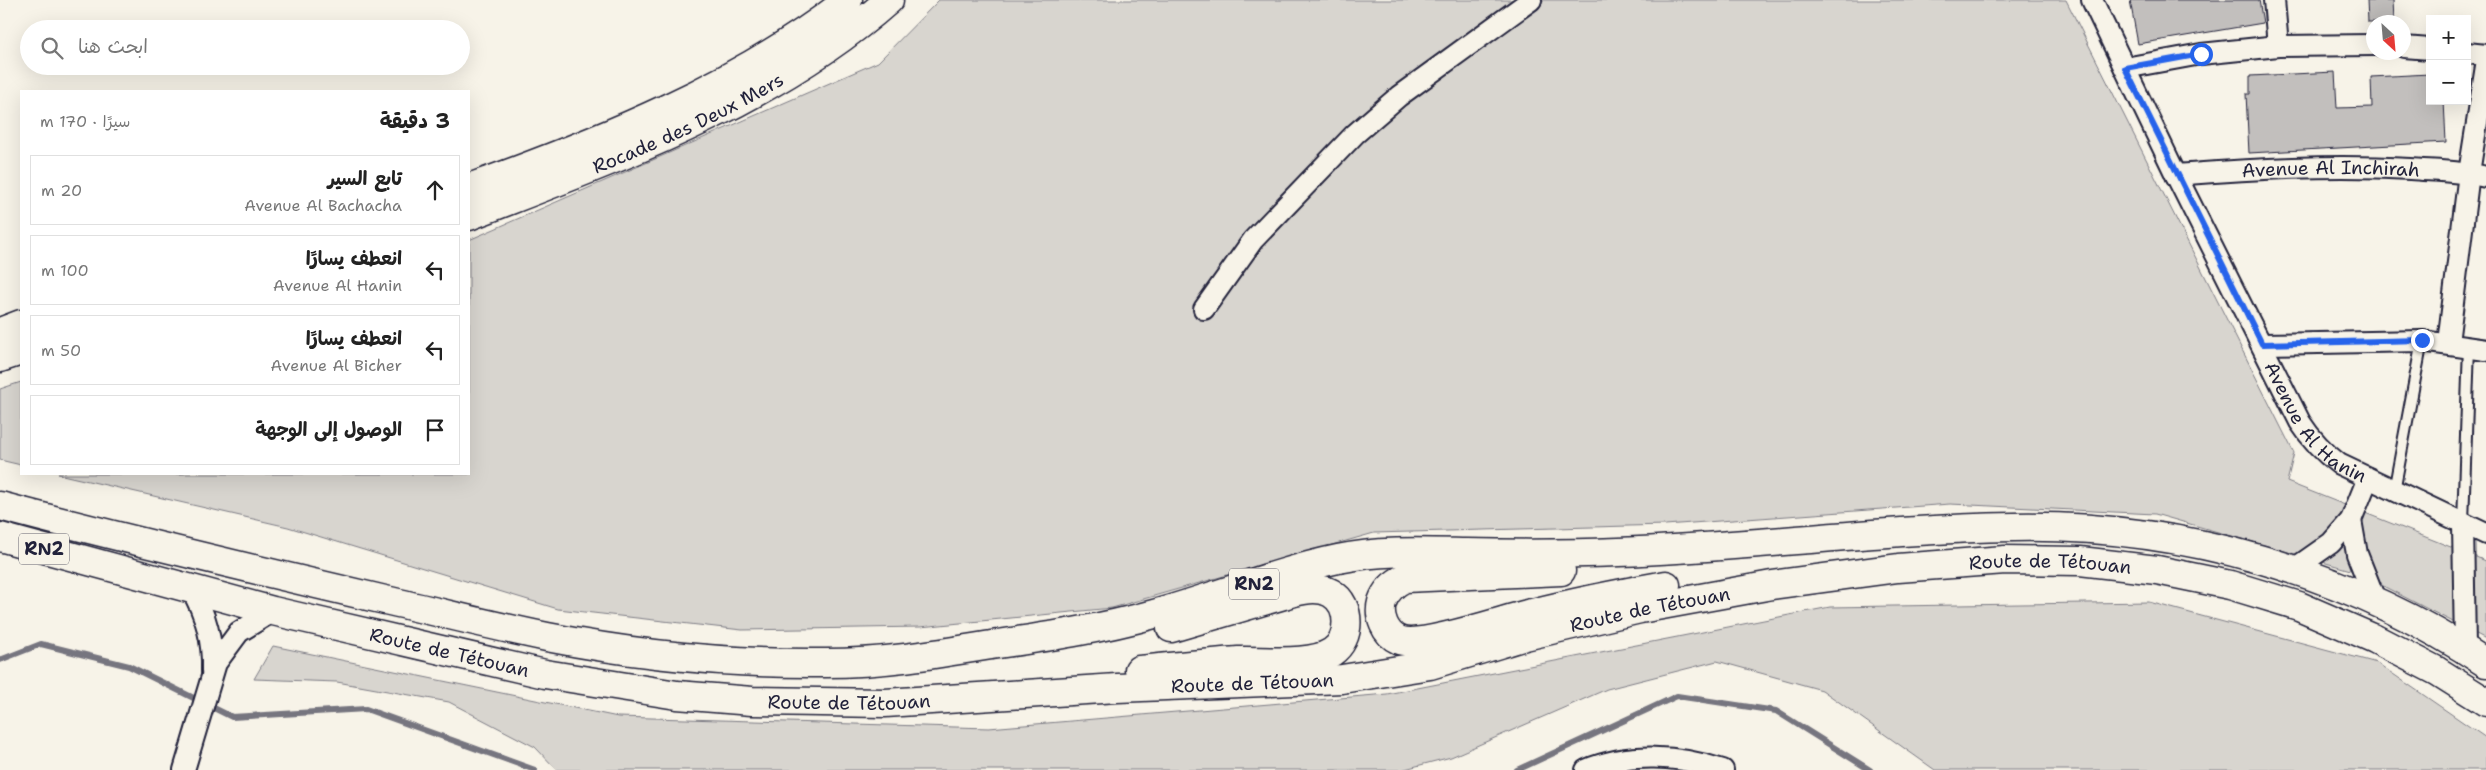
<!DOCTYPE html>
<html lang="ar">
<meta charset="utf-8">
<style>
body{margin:0;font-family:"Shantell Sans","Playpen Sans Arabic",sans-serif;background:#f6f6f6;color:#222;direction:rtl}
.controls{position:absolute;right:15px;top:15px;display:grid;overflow:hidden;border-radius:0px;box-shadow:0 5px 20px #0002}
.controls button{width:45px;height:45px;display:grid;place-items:center;padding:0;border:0;border-bottom:1px solid #e0e0e0;background:#fff;color:#222;font:25px sans-serif}
.compass{position:absolute;left:2366px;top:15px;width:45px;height:45px;border-radius:50%;background:#fff;box-shadow:0 5px 20px #0002;rotate:154deg}
.stop{position:absolute;width:15px;height:15px;margin:-11px;border:4px solid #2563eb;border-radius:50%;background:#fff}
.stop.end{background:#2563eb;border-color:#fff;box-shadow:0 1px 5px #0008}
.list{margin:0;padding:0;list-style:none}
h2{display:flex;justify-content:space-between;align-items:center;height:65px;margin:0;padding:0 20px;font-size:21px}
h2 small{font-size:16px;font-weight:400;color:#767676}
.list li{display:grid;grid-template-columns:32px 1fr auto;gap:15px;align-items:center;box-sizing:border-box;height:70px;margin:0 10px 10px;padding:0 10px;border:1px solid #e0e0e0;border-radius:0px}
.list b{display:block;font-size:19px;white-space:nowrap}
.list p{margin:0;font-size:16px;white-space:nowrap;color:#767676}
.list em{font-size:16px;font-style:normal;color:#767676}
.icon{flex:none;width:28px;height:28px;fill:none;stroke:currentColor;stroke-width:2;stroke-linecap:round;stroke-linejoin:round}
.map{position:relative;flex:none;width:2486px;height:770px;overflow:hidden;direction:ltr}
.search{position:absolute;background:#fff;box-shadow:0 5px 20px #0002;left:20px;top:20px;width:450px;height:55px;display:flex;align-items:center;gap:12px;box-sizing:border-box;padding:0 18px;border-radius:28px;color:#767676;font-size:19px}
.panel{position:absolute;background:#fff;box-shadow:0 5px 20px #0002;left:20px;top:90px;width:450px;height:385px;border-radius:0px;direction:rtl}
.map>svg:first-child{display:block}
</style>
<div class="map">
<svg width="2486" height="770" viewBox="0 0 2486 770">
<rect width="100%" height="100%" fill="#f7f3e8"/>
<filter id="ink" filterUnits="userSpaceOnUse"><feTurbulence type="fractalNoise" baseFrequency=".02" numOctaves="2"/><feDisplacementMap in="SourceGraphic" scale="10" xChannelSelector="R" yChannelSelector="G"/><feConvolveMatrix kernelMatrix="1 2 1 2 8 2 1 2 1" color-interpolation-filters="sRGB"/></filter>
<g filter="url(#ink)">
<g fill="#d8d5cf" stroke="#7d7c85">
<polygon points="939,0 2066,0 2294,453 2287,482 2486,561 2486,639 2354,571 2155,514 1950,504 1665,525 1374,533 1112,608 920,627 742,630 558,609 288,527 58,474 469,474 469,240 878,62"/>
<polygon points="21,382 21,465 0,460 0,389"/>
<polygon points="2149,602 2377,663 2486,738 2486,770 1935,770 1822,690 1717,661 1607,689 1451,757 1401,770 557,770 535,747 449,702 337,682 254,679 273,646 618,717 989,728 1387,694 1830,607"/>
</g>
<g fill="none" stroke-linecap="round" stroke-linejoin="round">
<g stroke="#76747f" stroke-width="6">
<polyline points="0,660 41,644 129,666 232,717 366,709 535,770"/>
<polyline points="1517,770 1677,696 1776,711 1870,770"/>
</g>
</g>
<g fill="#c2bfbd" stroke="#22223b">
<polygon points="2130,0 2259,0 2263,23 2138,44"/>
<polygon points="2367,0 2393,0 2394,22 2368,22"/>
<polygon points="2335,72 2337,108 2372,107 2371,77 2430,74 2430,101 2444,101 2446,142 2249,153 2246,94 2250,94 2250,76"/>
</g>
<g fill="none" stroke-linecap="round" stroke-linejoin="round">
<defs>
<g id="lane">
<polyline points="2394,491 2422,341"/>
<polyline points="2463,523 2469,346"/>
</g>
<g id="street">
<path id="s1" d="M 2092,0 L 2176,175 L 2300,422 C 2311,439 2323,452 2339,464 L 2486,534"/>
<polyline points="2274,0 2278,46"/>
<polyline points="2404,47 2430,49"/>
<polyline points="2467,53 2486,55"/>
<polyline points="2125,68 2201,54 2278,46 2374,45"/>
<path id="s2" d="M 2176,175 C 2254,169 2332,164 2410,169 C 2435,171 2461,171 2486,177"/>
<polyline points="1204,309 1253,240 1355,134 1399,96 1531,0"/>
<polyline points="2448,343 2469,173 2486,66"/>
<polyline points="2262,344 2422,341 2486,350"/>
<polyline points="2351,520 2357,554 2376,602"/>
<polyline points="2463,523 2465,649"/>
<polyline points="2294,569 2331,543 2351,520 2368,478"/>
<path d="M 191,589 C 206,614 213,641 212,671"/>
<polyline points="184,770 216,663 239,632 273,611"/>
<path d="M 1586,770 C 1629,752 1679,755 1723,770"/>
</g>
<g id="highway">
<path d="M 469,188 C 598,142 740,85 848,0"/>
<path id="s3" d="M 469,216 C 615,159 770,105 889,0"/>
<polyline points="0,332 21,324"/>
<polyline points="0,358 21,351"/>
<path d="M 0,506 C 128,540 256,570 385,600 C 439,612 493,626 547,637 C 638,655 733,664 826,663 C 882,663 936,654 991,645 C 1046,637 1101,629 1154,614 C 1216,597 1276,572 1338,559 C 1380,550 1423,552 1466,553 C 1517,554 1568,554 1619,552 C 1751,547 1882,529 2014,527 C 2180,524 2348,571 2486,663"/>
<path id="s4" d="M 0,537 L 273,611 L 545,674 L 677,695 L 752,701 L 885,703 L 1117,688 L 1342,679 L 1430,665 L 1525,636 L 1640,609 L 1772,585 L 1898,568 L 2005,560 L 2080,561 L 2157,570 L 2230,585 L 2299,606 L 2375,639 L 2437,671 L 2486,702"/>
<path d="M 1561,571 L 1405,578 C 1394,583 1386,590 1382,602 C 1378,616 1385,634 1399,640 C 1421,649 1505,619 1532,613 C 1576,602 1621,593 1666,585"/>
<path d="M 1139,670 C 1172,667 1205,663 1238,661 C 1264,660 1311,666 1332,652 C 1351,639 1352,605 1331,593 C 1320,587 1305,589 1294,592 L 1171,628"/>
</g>
</defs>
<use href="#lane" stroke="#22223b" stroke-width="14"/>
<use href="#street" stroke="#22223b" stroke-width="24"/>
<use href="#highway" stroke="#22223b" stroke-width="31"/>
<use href="#lane" stroke="#f7f3e8" stroke-width="10"/>
<use href="#street" stroke="#f7f3e8" stroke-width="20"/>
<use href="#highway" stroke="#f7f3e8" stroke-width="28"/>
</g>
</g>
<g fill="none" stroke-linecap="round" stroke-linejoin="round" filter="url(#ink)">
<polyline stroke="#2563eb" stroke-width="6" points="2201,54 2125,68 2262,344 2422,340"/>
</g>
<g text-anchor="middle" dominant-baseline="central" stroke-width="4" stroke-linejoin="round" paint-order="stroke">
<g fill="#f7f3e8" stroke="#62616f" stroke-width="1">
<rect x="19" y="533.5" width="50" height="31" rx="4"/>
<rect x="1229" y="568.5" width="50" height="31" rx="4"/>
</g>
<g font-size="18" font-weight="bold" fill="#22223b">
<text x="44" y="549">RN2</text>
<text x="1254" y="584">RN2</text>
</g>
<g font-size="19" fill="#22223b" stroke="#f7f3e8">
<text stroke="none"><textPath href="#s3" startOffset="238">Rocade des Deux Mers</textPath></text>
<text stroke="none"><textPath href="#s2" startOffset="155">Avenue Al Inchirah</textPath></text>
<text stroke="none"><textPath href="#s1" startOffset="481">Avenue Al Hanin</textPath></text>
<text stroke="none"><textPath href="#s4" startOffset="2082">Route de Tétouan</textPath></text>
<text stroke="none"><textPath href="#s4" startOffset="1678">Route de Tétouan</textPath></text>
<text stroke="none"><textPath href="#s4" startOffset="464">Route de Tétouan</textPath></text>
<text stroke="none"><textPath href="#s4" startOffset="1272">Route de Tétouan</textPath></text>
<text stroke="none"><textPath href="#s4" startOffset="868">Route de Tétouan</textPath></text>
</g>
</g>
</svg>
<div class="controls">
<button>+</button>
<button>−</button>
</div>
<svg class="compass" viewBox="-18 -18 36 36"><path d="M0-13l5 13h-10z" fill="#e53935"/><path d="M0 13l5-13h-10z" fill="#767676"/></svg>
<div class="stop" style="left:2201px;top:54px"></div>
<div class="stop end" style="left:2422px;top:340px"></div>
<div class="search"><svg class="icon" aria-label="search" viewBox="0 0 24 24"><circle cx="10" cy="10" r="6"/><path d="M15 15l6 6"/></svg>ابحث هنا</div>
<section class="panel">
<h2>3 دقيقة<small>سيرًا · 170 m</small></h2>
<ul class="list">
<li><svg class="icon" aria-label="ahead" viewBox="0 0 24 24"><path d="M12 20V5M6 11l6-6 6 6"/></svg><div><b>تابع السير</b><p>Avenue Al Bachacha</p></div><em>20 m</em></li>
<li><svg class="icon" aria-label="left" viewBox="0 0 24 24"><path d="M17 20v-9H6M10 6l-5 5 5 5"/></svg><div><b>انعطف يسارًا</b><p>Avenue Al Hanin</p></div><em>100 m</em></li>
<li><svg class="icon" aria-label="left" viewBox="0 0 24 24"><path d="M17 20v-9H6M10 6l-5 5 5 5"/></svg><div><b>انعطف يسارًا</b><p>Avenue Al Bicher</p></div><em>50 m</em></li>
<li><svg class="icon" aria-label="arrive" viewBox="0 0 24 24"><path d="M6 21V4h12l-3 4 3 4H6"/></svg><div><b>الوصول إلى الوجهة</b></div></li>
</ul>
</section>
</div>
